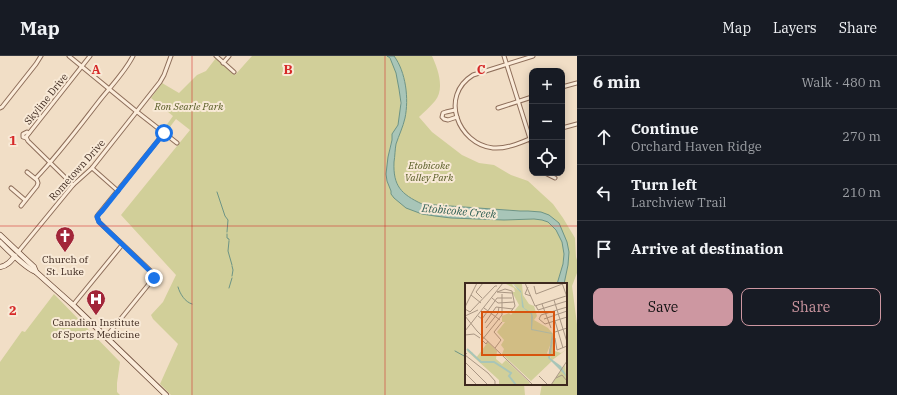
<!DOCTYPE html>
<meta charset="utf-8">
<style>
body{margin:0;font-family:"IBM Plex Serif",serif;background:#242831;color:#f1f3f6}
.controls{position:absolute;right:12px;top:12px;display:grid;overflow:hidden;border-radius:8px;box-shadow:0 2px 10px #0003}
.controls button{width:36px;height:36px;display:grid;place-items:center;padding:0;border:0;border-bottom:1px solid #363941;background:#171b24;color:#f1f3f6;font:20px sans-serif}
.stop{position:absolute;width:12px;height:12px;margin:-9px;border:3px solid #1a73e8;border-radius:50%;background:#fff}
.stop.end{background:#1a73e8;border-color:#fff;box-shadow:0 1px 4px #0008}
.list{margin:0;padding:0;list-style:none}
h2{display:flex;justify-content:space-between;align-items:center;height:52px;margin:0;padding:0 16px;font-size:17px}
h2 small{font-size:13px;font-weight:400;color:#9ea1a6}
.list li{display:grid;grid-template-columns:26px 1fr auto;gap:12px;align-items:center;box-sizing:border-box;height:56px;padding:0 16px;border-top:1px solid #363941}
.list b{display:block;font-size:15px;white-space:nowrap}
.list p{margin:0;font-size:13px;white-space:nowrap;color:#9ea1a6}
.list em{font-size:13px;font-style:normal;color:#9ea1a6}
.actions{display:flex;gap:8px;padding:12px 16px}
.actions a{flex:1;padding:9px 0;border:1px solid #cd97a1;border-radius:8px;text-align:center;font-size:14px;color:#cd97a1}
.actions .main{background:#cd97a1;color:#111}
.icon{flex:none;width:22px;height:22px;fill:none;stroke:currentColor;stroke-width:2;stroke-linecap:round;stroke-linejoin:round}
.map{position:relative;flex:none;width:577px;height:339px;overflow:hidden}
header{display:flex;align-items:center;gap:24px;box-sizing:border-box;height:56px;padding:0 20px;background:#171b24;border-bottom:1px solid #363941}
header strong{font-size:19px}
nav{display:flex;gap:22px;margin-inline-start:auto;font-size:14px}
main{display:flex}
aside{flex:1;background:#171b24}
.map>svg:first-child{display:block}
</style>
<header>
<strong>Map</strong>
<nav><a>Map</a><a>Layers</a><a>Share</a></nav>
</header>
<main>
<div class="map">
<svg width="577" height="339" viewBox="0 0 577 339">
<rect width="100%" height="100%" fill="#f1dec6"/>
<g fill="#d1cf99">
<path d="M 252,0 L 387,0 C 400,10 402,52 399,67 C 398,71 394,75 392,78 L 392,84 L 390,90 L 386,118 L 387,125 L 391,135 L 415,154 L 422,158 L 504,164 L 534,163 L 542,164 L 548,166 L 556,174 L 562,186 L 564,198 L 563,208 L 557,228 L 466,228 L 466,328 L 524,328 L 525,339 L 171,339 L 160,328 L 178,288 L 153,263 L 151,259 L 163,246 L 176,219 L 121,159 L 190,74 L 176,63 L 166,76 L 163,74 L 173,60 L 151,42 L 162,27 L 179,37 L 197,19 L 206,15 L 216,2 L 235,19 Z"/>
<path d="M 394,0 L 432,0 C 438,13 445,33 435,45 C 430,51 424,56 419,61 L 432,76 L 462,99 L 479,107 L 494,109 L 511,119 L 528,125 L 541,137 L 553,148 L 563,162 L 575,182 L 576,201 L 577,204 L 577,217 L 572,230 L 577,268 L 577,339 L 540,339 L 542,328 L 566,328 L 566,228 L 564,228 L 568,209 L 559,167 L 549,159 L 528,155 L 520,155 L 422,148 C 401,138 393,130 394,106 C 395,100 395,93 396,88 C 399,79 403,71 405,62 C 409,43 406,16 394,0 Z"/>
<polygon points="54,238 120,306 117,327 117,336 120,339 0,339 0,306 22,275 25,276"/>
</g>
<path fill="#a8c5b8" stroke="#6d9485" d="M 387,0 L 394,0 C 406,16 409,43 405,62 C 403,71 399,79 396,88 C 395,93 395,100 394,106 C 393,130 401,138 422,148 L 520,155 L 528,155 L 541,156 L 549,159 L 559,167 L 567,186 L 569,196 L 568,209 L 564,228 L 557,228 L 563,208 L 564,198 L 562,186 L 556,174 L 548,166 L 542,164 L 534,163 L 504,164 L 451,162 L 435,160 L 422,158 L 406,152 L 394,142 L 391,138 L 391,135 L 387,125 L 386,118 L 388,101 L 392,84 L 392,78 L 398,69 L 401,47 L 399,33 L 396,17 L 390,2 Z"/>
<g fill="none" stroke-linecap="round" stroke-linejoin="round">
<g stroke="#6d9485" stroke-width="1">
<polyline points="217,136 225,160 228,164 227,176"/>
<polyline points="227,178 227,182 229,183 229,184"/>
<polyline points="229,185 228,195 232,209"/>
<polyline points="232,210 233,214 232,220"/>
<path d="M 178,231 C 180,238 185,246 192,248"/>
<polyline points="229,232 232,222"/>
<polyline points="455,295 466,301"/>
</g>
<defs>
<g id="street">
<polyline points="69,0 136,55 177,87"/>
<polyline points="216,0 234,16"/>
<polyline points="504,0 532,89"/>
<polyline points="223,7 229,0"/>
<polyline points="562,31 577,27"/>
<polyline points="0,52 2,51 36,8 41,0"/>
<polyline points="498,52 532,41"/>
<polyline points="455,54 446,56 443,57 442,61 444,63 448,64 457,61"/>
<polyline points="562,72 577,68"/>
<polyline points="26,82 23,81 23,78 27,76 29,77"/>
<path d="M 532,82 C 520,87 507,93 493,92 C 458,88 439,40 473,19 L 533,0"/>
<polyline points="92,112 118,135"/>
<polyline points="545,117 555,122"/>
<path d="M 36,122 C 59,98 79,71 100,44 C 111,30 125,16 133,0"/>
<polyline points="73,129 28,85 26,81 90,0"/>
<polyline points="11,132 25,144"/>
<polyline points="21,150 37,130 38,127 37,124 27,116"/>
<polyline points="18,196 73,129 92,112 160,26 164,19 171,0"/>
<polyline points="73,249 122,189"/>
<polyline points="106,281 153,223 154,220 153,217 99,166 97,160 164,77"/>
</g>
<g id="secondary">
<polyline points="0,179 34,211 36,216"/>
<path d="M 0,186 C 9,195 25,212 36,216 L 73,249 L 166,339"/>
<path d="M 0,211 C 7,210 11,205 15,200"/>
</g>
</defs>
<use href="#street" stroke="#8e6e5a" stroke-width="5"/>
<use href="#secondary" stroke="#704f3d" stroke-width="6"/>
<use href="#street" stroke="#fbecda" stroke-width="3"/>
<use href="#secondary" stroke="#fbecda" stroke-width="4.5"/>
</g>
<g fill="none" stroke-linecap="round" stroke-linejoin="round">
<polyline stroke="#1a73e8" stroke-width="5" points="154,222 153,218 99,166 97,161 99,158 102,155 164,77"/>
</g>
<path fill="none" stroke="#d62828" stroke-width="1" stroke-opacity="0.55" d="M 192,0 L 192,339M 385,0 L 385,339M 0,170 L 577,170"/>
<defs>
<symbol id="church-pin" viewBox="-11 -11 22 30"><path d="M0 17L-7.5 6A9.5 9.5 0 1 1 7.5 6Z" fill="#a22639" stroke="#f8e9d6"/><path d="M-1.2-6h2.4v3.5h3.3v2.4h-3.3V6h-2.4V-.1h-3.3v-2.4h3.3Z" fill="#fff"/></symbol>
<symbol id="hospital-pin" viewBox="-11 -11 22 30"><path d="M0 17L-7.5 6A9.5 9.5 0 1 1 7.5 6Z" fill="#a22639" stroke="#f8e9d6"/><path d="M-5-5h3v3.5h4V-5h3V5h-3V1.5h-4V5h-3Z" fill="#fff"/></symbol>
</defs>
<g fill-rule="evenodd">
<use href="#church-pin" x="54" y="169" width="22" height="30"/>
<use href="#hospital-pin" x="85" y="232" width="22" height="30"/>
</g>
<g text-anchor="middle" dominant-baseline="central" stroke-width="4" stroke-linejoin="round" paint-order="stroke">
<g font-size="10" fill="#3e291f" stroke="#f8e9d6">
<text transform="translate(46 43) rotate(-51)">Skyline Drive</text>
<text transform="translate(77 114) rotate(-48)">Rometown Drive</text>
</g>
<g font-size="10" font-style="italic" fill="#565b24" stroke="#f8e9d6">
<text x="189" y="50">Ron Searle Park</text>
<text x="429" y="109">Etobicoke<tspan x="429" dy="12">Valley Park</tspan></text>
</g>
<g font-size="10" fill="#3e291f" stroke="#f8e9d6">
<text x="65" y="203">Church of<tspan x="65" dy="12">St. Luke</tspan></text>
<text x="96" y="266">Canadian Institute<tspan x="96" dy="12">of Sports Medicine</tspan></text>
</g>
<g font-size="11" font-style="italic" fill="#2d5e54" stroke="#f8e9d6">
<text transform="translate(459 155) rotate(5)">Etobicoke Creek</text>
</g>
</g>
<g transform="translate(465 227)">
<rect width="102" height="102" fill="#f1dec6"/>
<path d="M 47,0 L 48,3 L 55,8 L 48,0 L 57,1 L 58,12 L 64,21 L 69,23 L 72,33 L 69,37 L 83,45 L 89,52 L 90,68 L 96,70 L 102,66 L 86,78 L 84,67 L 87,60 L 88,55 L 82,70 L 87,78 L 66,98 L 37,71 L 39,66 L 36,62 L 39,57 L 32,49 L 40,39 L 37,39 L 37,33 L 44,30 L 46,32 L 54,22 L 47,9 L 50,9 L 49,5 L 41,1 ZM 23,59 L 32,68 L 31,76 L 37,81 L 41,77 L 65,100 L 63,102 L 34,102 L 34,97 L 2,68 L 7,69 L 11,75 ZM 100,82 L 102,102 L 86,102 Z" fill="#d1cf99"/>
<path d="M 47,0 L 56,8 L 59,25 L 67,30 L 68,34 L 67,46 L 87,50 L 88,56 L 85,75 L 96,83 L 102,94 L 83,75 L 87,51 L 66,47 L 66,31 L 57,24 L 56,10 Z" fill="#a8c5b8"/>
<path fill="none" stroke="#a8c5b8" stroke-width="2" d="M 2,66 L 16,79 L 29,79 L 40,86 L 46,90 L 44,93 L 51,102"/>
<path fill="none" stroke="#a99683" stroke-width="1" d="M 60,0 L 70,23 L 101,13M 97,0 L 102,14M 69,3 L 71,11 L 100,0M 63,4 L 60,11 L 66,13M 32,9 L 40,6 L 47,8 L 50,23 L 45,30M 32,9 L 47,10M 6,12 L 16,20M 17,15 L 11,9 L 18,0M 27,15 L 33,20 L 49,19M 89,17 L 102,59M 77,21 L 86,45M 71,23 L 73,27 L 102,18M 0,24 L 12,0M 102,24 L 76,32 L 74,36 L 80,41 L 102,34M 19,25 L 35,37M 0,26 L 5,29 L 30,3 L 32,3M 0,33 L 12,48 L 68,102M 0,33 L 13,27M 13,33 L 17,36 L 32,15 L 47,15M 79,36 L 102,28M 90,38 L 98,65M 20,40 L 31,24 L 48,26M 21,45 L 33,30 L 34,24M 0,48 L 38,0M 90,49 L 102,45M 0,52 L 9,51 L 15,55M 90,55 L 92,67 L 102,63M 23,58 L 21,61 L 17,57 L 37,32 L 37,11M 30,65 L 36,57 L 29,49 L 37,39M 2,70 L 0,72 L 23,90 L 30,98 L 30,102M 0,79 L 23,102M 0,90 L 12,102M 74,93 L 83,102M 91,95 L 97,92 L 102,98M 86,102 L 102,78"/>
<path fill="#d7540e" fill-opacity="0.15" stroke="#d7540e" stroke-width="2" d="M 17,29 L 89,29 L 89,72 L 17,72 Z"/>
<rect width="102" height="102" fill="none" stroke="#3e291f" stroke-width="2"/>
</g>
<g font-size="13" text-anchor="middle" font-weight="bold" fill="#d62828" stroke="#f8e9d6" stroke-width="4" stroke-linejoin="round" paint-order="stroke">
<text x="96" y="18">A</text>
<text x="288" y="18">B</text>
<text x="481" y="18">C</text>
<text x="13" y="89">1</text>
<text x="13" y="259">2</text>
</g>
</svg>
<div class="controls">
<button>+</button>
<button>−</button>
<button><svg class="icon" aria-label="locate" viewBox="0 0 24 24"><circle cx="12" cy="12" r="6"/><path d="M12 2v4M12 18v4M2 12h4M18 12h4"/></svg></button>
</div>
<div class="stop" style="left:164px;top:77px"></div>
<div class="stop end" style="left:154px;top:222px"></div>
</div>
<aside>
<h2>6 min<small>Walk · 480 m</small></h2>
<ul class="list">
<li><svg class="icon" aria-label="ahead" viewBox="0 0 24 24"><path d="M12 20V5M6 11l6-6 6 6"/></svg><div><b>Continue</b><p>Orchard Haven Ridge</p></div><em>270 m</em></li>
<li><svg class="icon" aria-label="left" viewBox="0 0 24 24"><path d="M17 20v-9H6M10 6l-5 5 5 5"/></svg><div><b>Turn left</b><p>Larchview Trail</p></div><em>210 m</em></li>
<li><svg class="icon" aria-label="arrive" viewBox="0 0 24 24"><path d="M6 21V4h12l-3 4 3 4H6"/></svg><div><b>Arrive at destination</b></div></li>
</ul>
<div class="actions"><a class="main">Save</a><a>Share</a></div>
</aside>
</main>
